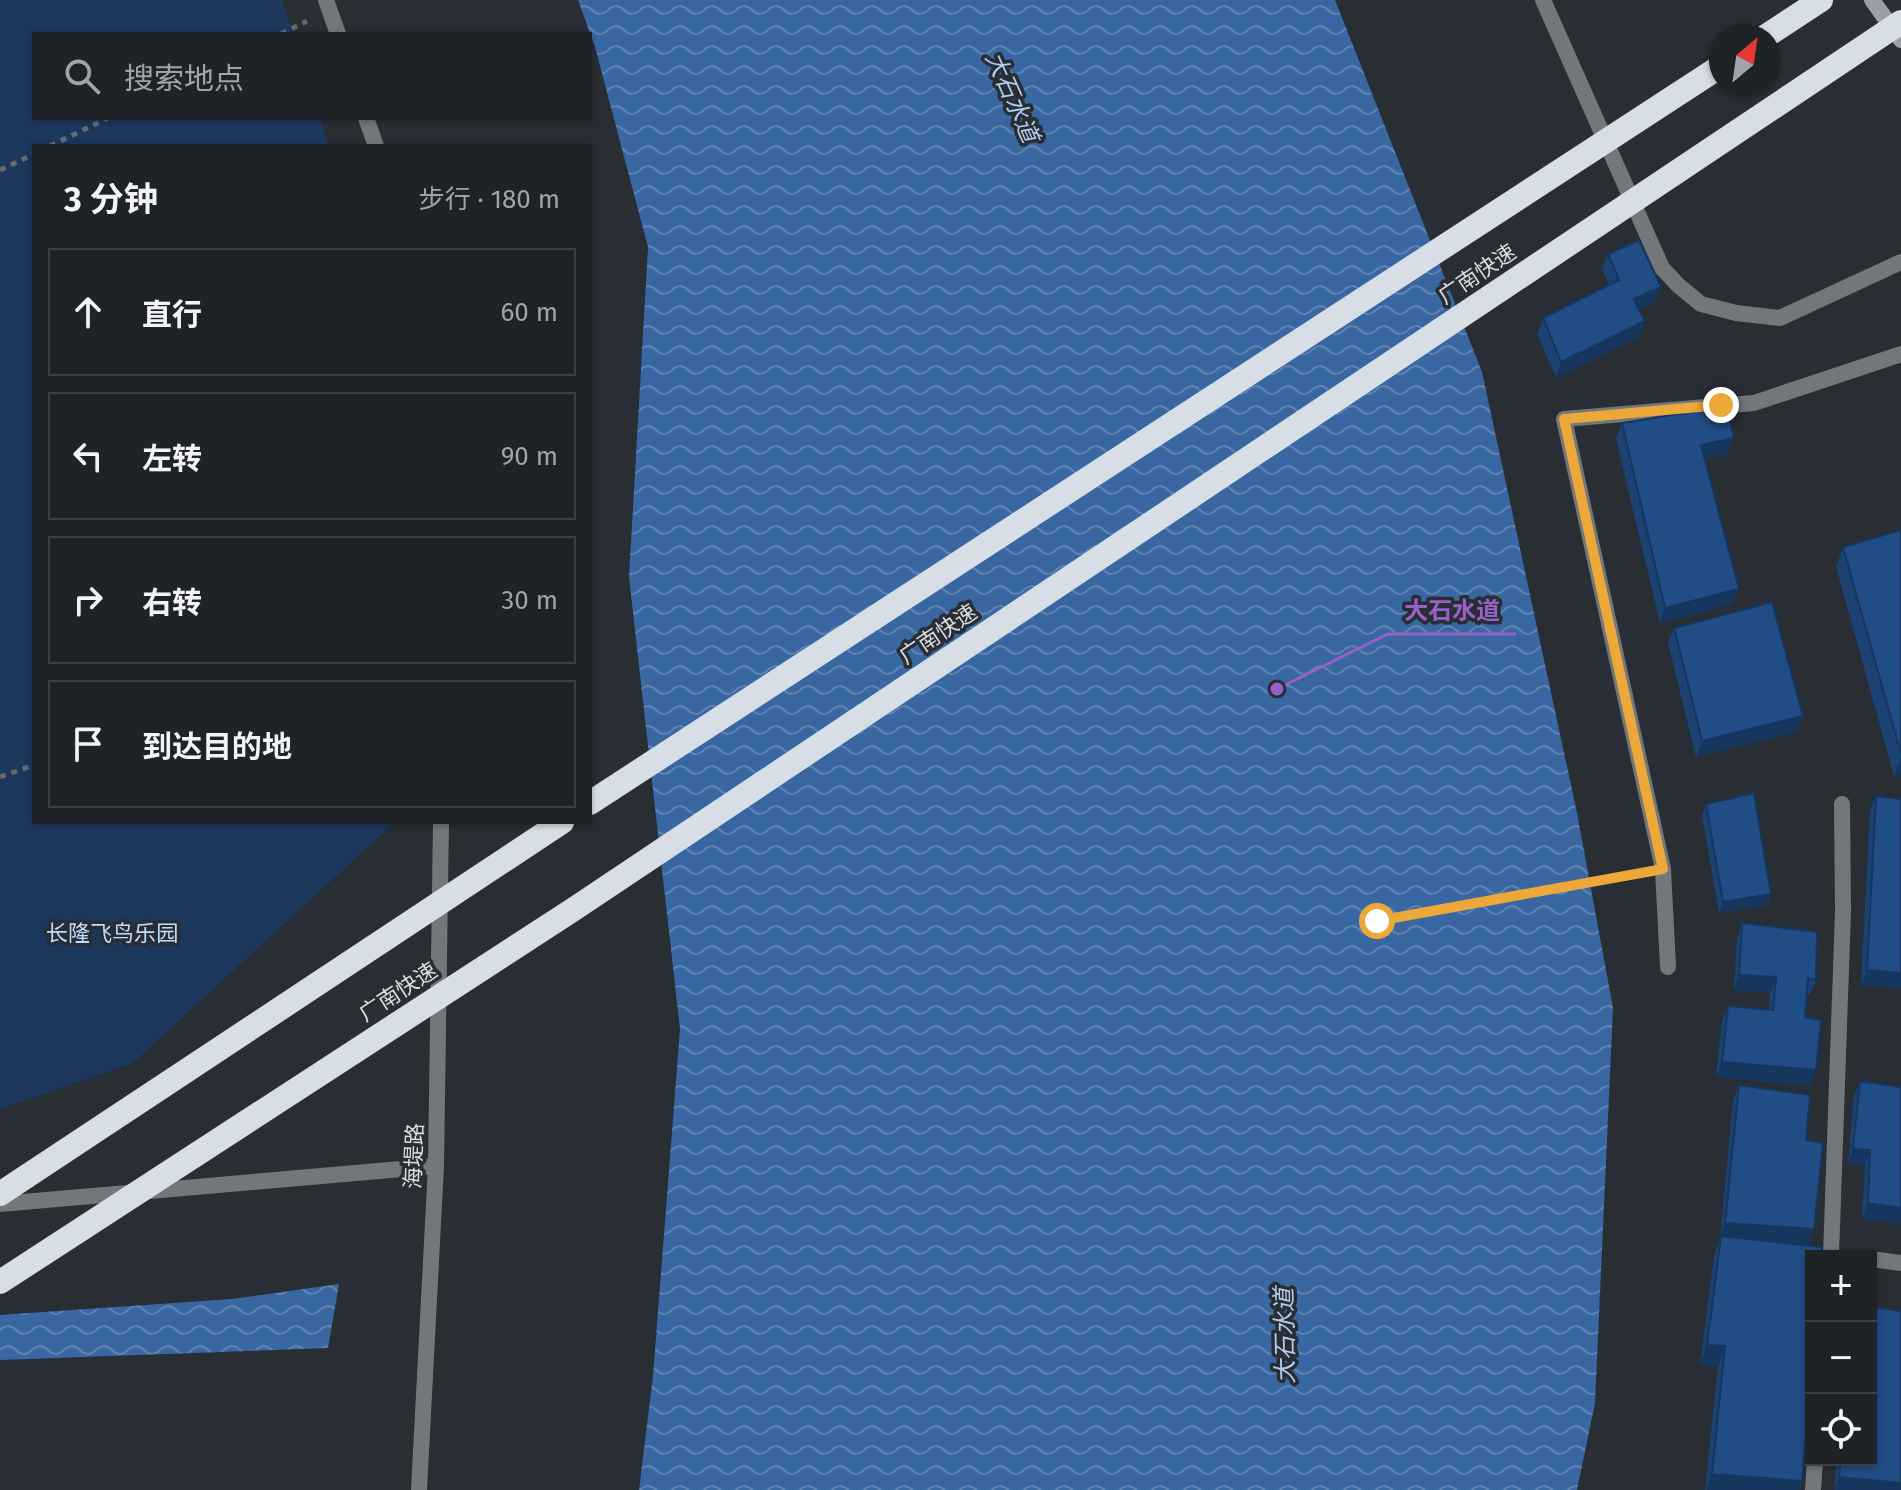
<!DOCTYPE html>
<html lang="zh">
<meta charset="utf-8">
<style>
body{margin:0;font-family:"Fira Sans","Noto Sans SC",sans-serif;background:#2c2f33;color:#f1f3f6}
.controls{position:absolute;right:24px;bottom:24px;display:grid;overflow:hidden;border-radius:0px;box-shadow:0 2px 6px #0004}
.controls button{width:72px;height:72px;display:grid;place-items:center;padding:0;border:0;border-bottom:2px solid #3c3f44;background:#1f2227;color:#f1f3f6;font:40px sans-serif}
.compass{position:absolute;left:1709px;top:24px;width:72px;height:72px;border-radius:50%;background:#1f2227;box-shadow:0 2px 6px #0004;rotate:29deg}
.stop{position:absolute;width:24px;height:24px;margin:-18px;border:6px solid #eca93a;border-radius:50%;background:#fff}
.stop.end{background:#eca93a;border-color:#fff;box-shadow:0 2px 8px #0008}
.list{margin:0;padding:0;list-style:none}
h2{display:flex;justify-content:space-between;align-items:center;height:104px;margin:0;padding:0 32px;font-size:34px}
h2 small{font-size:26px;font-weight:400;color:#a1a4a7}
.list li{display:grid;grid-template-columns:52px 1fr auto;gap:24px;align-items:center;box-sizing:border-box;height:128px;margin:0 16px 16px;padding:0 16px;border:2px solid #3c3f44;border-radius:0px}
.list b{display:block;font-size:30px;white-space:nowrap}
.list em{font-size:26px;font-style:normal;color:#a1a4a7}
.icon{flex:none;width:44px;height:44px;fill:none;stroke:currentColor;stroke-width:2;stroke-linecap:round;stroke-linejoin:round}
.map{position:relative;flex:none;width:1901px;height:1490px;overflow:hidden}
.search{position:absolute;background:#1f2227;box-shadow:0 2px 6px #0004;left:32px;top:32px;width:560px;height:88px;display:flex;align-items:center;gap:20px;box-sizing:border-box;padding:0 28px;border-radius:0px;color:#a1a4a7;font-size:30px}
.panel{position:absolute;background:#1f2227;box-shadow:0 2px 6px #0004;left:32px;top:144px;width:560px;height:680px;border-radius:0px}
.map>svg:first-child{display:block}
</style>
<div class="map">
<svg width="1901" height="1490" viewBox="0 0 1901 1490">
<defs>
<pattern id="water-waves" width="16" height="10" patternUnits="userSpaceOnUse" patternTransform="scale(2)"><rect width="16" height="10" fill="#3967a2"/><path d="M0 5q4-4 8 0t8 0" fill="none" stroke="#5e83b3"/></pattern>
</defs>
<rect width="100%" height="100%" fill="#292d34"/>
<polygon fill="#1c385d" points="0,0 282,0 293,34 34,34 34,118 320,118 329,146 34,146 34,822 395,822 133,1063 0,1109"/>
<g fill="url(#water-waves)">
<polygon points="578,0 1335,0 1482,372 1577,813 1613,1008 1595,1403 1577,1490 639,1490 653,1376 680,1029 629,577 648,247 595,47"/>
<polygon points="339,1284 328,1348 0,1360 0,1315 232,1299"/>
</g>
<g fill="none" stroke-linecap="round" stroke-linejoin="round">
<g stroke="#666a70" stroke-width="5" stroke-dasharray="6 6" stroke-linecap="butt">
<polyline points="281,34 307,21"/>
<polyline points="50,146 108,118"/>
<polyline points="0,170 34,154"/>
<polyline points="0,777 34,765"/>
<polyline points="1375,903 1379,941"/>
<polyline points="1377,921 1638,873"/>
</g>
<g stroke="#74777a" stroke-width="16">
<polyline points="1543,0 1662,268 1679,286 1701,304 1736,313 1780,318 1901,262"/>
<polyline points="1831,1255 1843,912 1842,804"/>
<polyline points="1871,1259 1901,1263"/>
<polyline points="1813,1490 1815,1460"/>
</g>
<g stroke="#74777a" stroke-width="16">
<polyline points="326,0 338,34"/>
<polyline points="366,118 376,146"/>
<polyline points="1668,967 1663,869 1564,419 1754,403 1901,354"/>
<polyline points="0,1204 436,1166"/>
<polyline points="419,1490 436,1166 441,822"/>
</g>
<polyline stroke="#9ca0a6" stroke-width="16" points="1872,0 1901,40"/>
<polyline stroke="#d7dee6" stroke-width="24" points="1766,36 1821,0"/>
<g stroke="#d7dee6" stroke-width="24">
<polyline points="590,803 1721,66"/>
<polyline points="0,1194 562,822"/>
<polyline points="0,1282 574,909 1901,22"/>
</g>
</g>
<g fill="#1c4273">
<polygon points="1608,254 1661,287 1655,302 1639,309 1639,337 1556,378 1537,334 1543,318 1609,285 1602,269"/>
<polygon points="1622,423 1728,454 1705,458 1733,604 1660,623 1616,439"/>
<polygon points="1901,530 1901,774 1894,776 1836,567 1843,547"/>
<polygon points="1674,628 1803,716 1797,732 1696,757 1668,643"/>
<polygon points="1876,796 1901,989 1861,985 1870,811"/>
<polygon points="1706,804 1771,894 1768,905 1719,913 1702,815"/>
<polygon points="1742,923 1816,980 1810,995 1807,995 1805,1017 1810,1086 1716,1077 1722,1021 1728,1006 1769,1009 1770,993 1734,990 1737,938"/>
<polygon points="1860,1081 1901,1087 1901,1224 1862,1219 1865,1166 1848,1164 1854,1096"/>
<polygon points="1739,1085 1806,1140 1814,1229 1808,1245 1802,1481 1799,1490 1705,1490 1718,1366 1700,1365 1714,1256 1720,1238 1733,1100"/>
<polygon points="1837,1460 1871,1460 1901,1490 1834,1490"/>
</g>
<g fill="#16365e">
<polygon points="1661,287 1655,302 1627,314 1633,299"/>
<polygon points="1645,321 1639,337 1556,378 1561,362"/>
<polygon points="1734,438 1728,454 1696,460 1701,445"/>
<polygon points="1739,589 1733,604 1660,623 1665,608"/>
<polygon points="1803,716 1797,732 1696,757 1702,741"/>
<polygon points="1901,757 1901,774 1894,776"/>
<polygon points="1771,894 1768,905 1719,913 1723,902"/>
<polygon points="1867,970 1901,973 1901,989 1861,985"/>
<polygon points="1739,975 1776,977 1770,993 1734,990"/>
<polygon points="1722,1062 1816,1070 1810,1086 1716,1077"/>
<polygon points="1853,1149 1870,1150 1865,1166 1848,1164"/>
<polygon points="1868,1203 1901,1208 1901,1224 1862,1219"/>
<polygon points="1725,1223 1814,1229 1808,1245 1719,1238"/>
<polygon points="1707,1345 1725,1346 1718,1366 1700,1365"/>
<polygon points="1712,1474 1802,1481 1799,1490 1706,1490"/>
<polygon points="1839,1477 1901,1483 1901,1490 1834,1490"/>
</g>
<g fill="#204d86" stroke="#16365e" stroke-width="2">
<polygon points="1639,240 1661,287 1633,299 1645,321 1561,362 1543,318 1619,280 1608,254"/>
<polygon points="1727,406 1734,438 1701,445 1739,589 1665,608 1622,423"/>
<polygon points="1901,530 1901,754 1843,547"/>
<polygon points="1772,602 1803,716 1702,741 1674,628"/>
<polygon points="1754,793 1771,894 1723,902 1706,804"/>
<polygon points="1876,796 1901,799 1901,973 1867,970"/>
<polygon points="1742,923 1817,932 1816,980 1808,978 1805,1017 1821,1020 1816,1070 1722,1062 1728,1006 1773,1010 1776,977 1739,975"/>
<polygon points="1860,1081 1901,1087 1901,1208 1868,1203 1870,1150 1853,1149"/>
<polygon points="1739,1085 1810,1095 1806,1140 1823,1143 1814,1229 1725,1223"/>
<polygon points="1721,1236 1822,1247 1822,1256 1811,1256 1811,1376 1802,1481 1712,1474 1725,1346 1707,1345"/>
<polygon points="1871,1307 1901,1311 1901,1483 1839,1477 1841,1460 1871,1460"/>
</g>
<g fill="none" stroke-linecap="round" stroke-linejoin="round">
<polyline stroke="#eca93a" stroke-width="10" points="1377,921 1663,869 1564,419 1721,405"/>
</g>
<g text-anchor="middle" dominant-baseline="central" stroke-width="7" stroke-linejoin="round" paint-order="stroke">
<g font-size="22" fill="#dadde1" stroke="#292d34">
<text transform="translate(1477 274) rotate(-34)">广南快速</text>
<text transform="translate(938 634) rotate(-34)">广南快速</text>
<text transform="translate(398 992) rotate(-33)">广南快速</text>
<text transform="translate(414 1156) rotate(-88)">海堤路</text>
</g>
<g font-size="22" fill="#c2dcfe" stroke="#292d34">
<text x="112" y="933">长隆飞鸟乐园</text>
</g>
<g font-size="24" font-style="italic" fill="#b3ccee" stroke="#292d34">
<text transform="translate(1012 97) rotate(66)">大石水道</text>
<text transform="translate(1285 1336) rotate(-91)">大石水道</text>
</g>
</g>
<path fill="none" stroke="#9861c9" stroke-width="3" d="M1277 689L1388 634H1516"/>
<circle fill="#9861c9" stroke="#292d34" stroke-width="3" cx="1277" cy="689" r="8"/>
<g font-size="24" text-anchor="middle" font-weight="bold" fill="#9861c9" stroke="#292d34" stroke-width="7" stroke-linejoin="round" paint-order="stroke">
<text x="1452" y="619">大石水道</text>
</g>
</svg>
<div class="controls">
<button>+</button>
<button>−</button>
<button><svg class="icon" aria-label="locate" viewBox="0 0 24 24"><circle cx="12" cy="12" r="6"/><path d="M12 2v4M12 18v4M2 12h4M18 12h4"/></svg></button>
</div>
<svg class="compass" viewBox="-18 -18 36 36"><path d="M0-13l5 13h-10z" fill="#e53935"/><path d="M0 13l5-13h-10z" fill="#a1a4a7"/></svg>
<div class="stop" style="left:1377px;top:921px"></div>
<div class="stop end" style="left:1721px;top:405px"></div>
<div class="search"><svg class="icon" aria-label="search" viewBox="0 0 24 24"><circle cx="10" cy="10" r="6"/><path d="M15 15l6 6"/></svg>搜索地点</div>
<section class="panel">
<h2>3 分钟<small>步行 · 180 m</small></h2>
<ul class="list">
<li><svg class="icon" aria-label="ahead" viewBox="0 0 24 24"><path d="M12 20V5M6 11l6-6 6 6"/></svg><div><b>直行</b></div><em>60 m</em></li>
<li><svg class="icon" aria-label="left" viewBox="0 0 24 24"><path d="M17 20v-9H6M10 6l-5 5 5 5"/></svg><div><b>左转</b></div><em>90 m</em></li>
<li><svg class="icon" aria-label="right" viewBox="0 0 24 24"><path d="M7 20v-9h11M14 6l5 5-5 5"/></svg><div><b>右转</b></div><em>30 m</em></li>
<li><svg class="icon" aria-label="arrive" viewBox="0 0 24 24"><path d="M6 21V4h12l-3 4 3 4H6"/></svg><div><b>到达目的地</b></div></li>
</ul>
</section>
</div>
